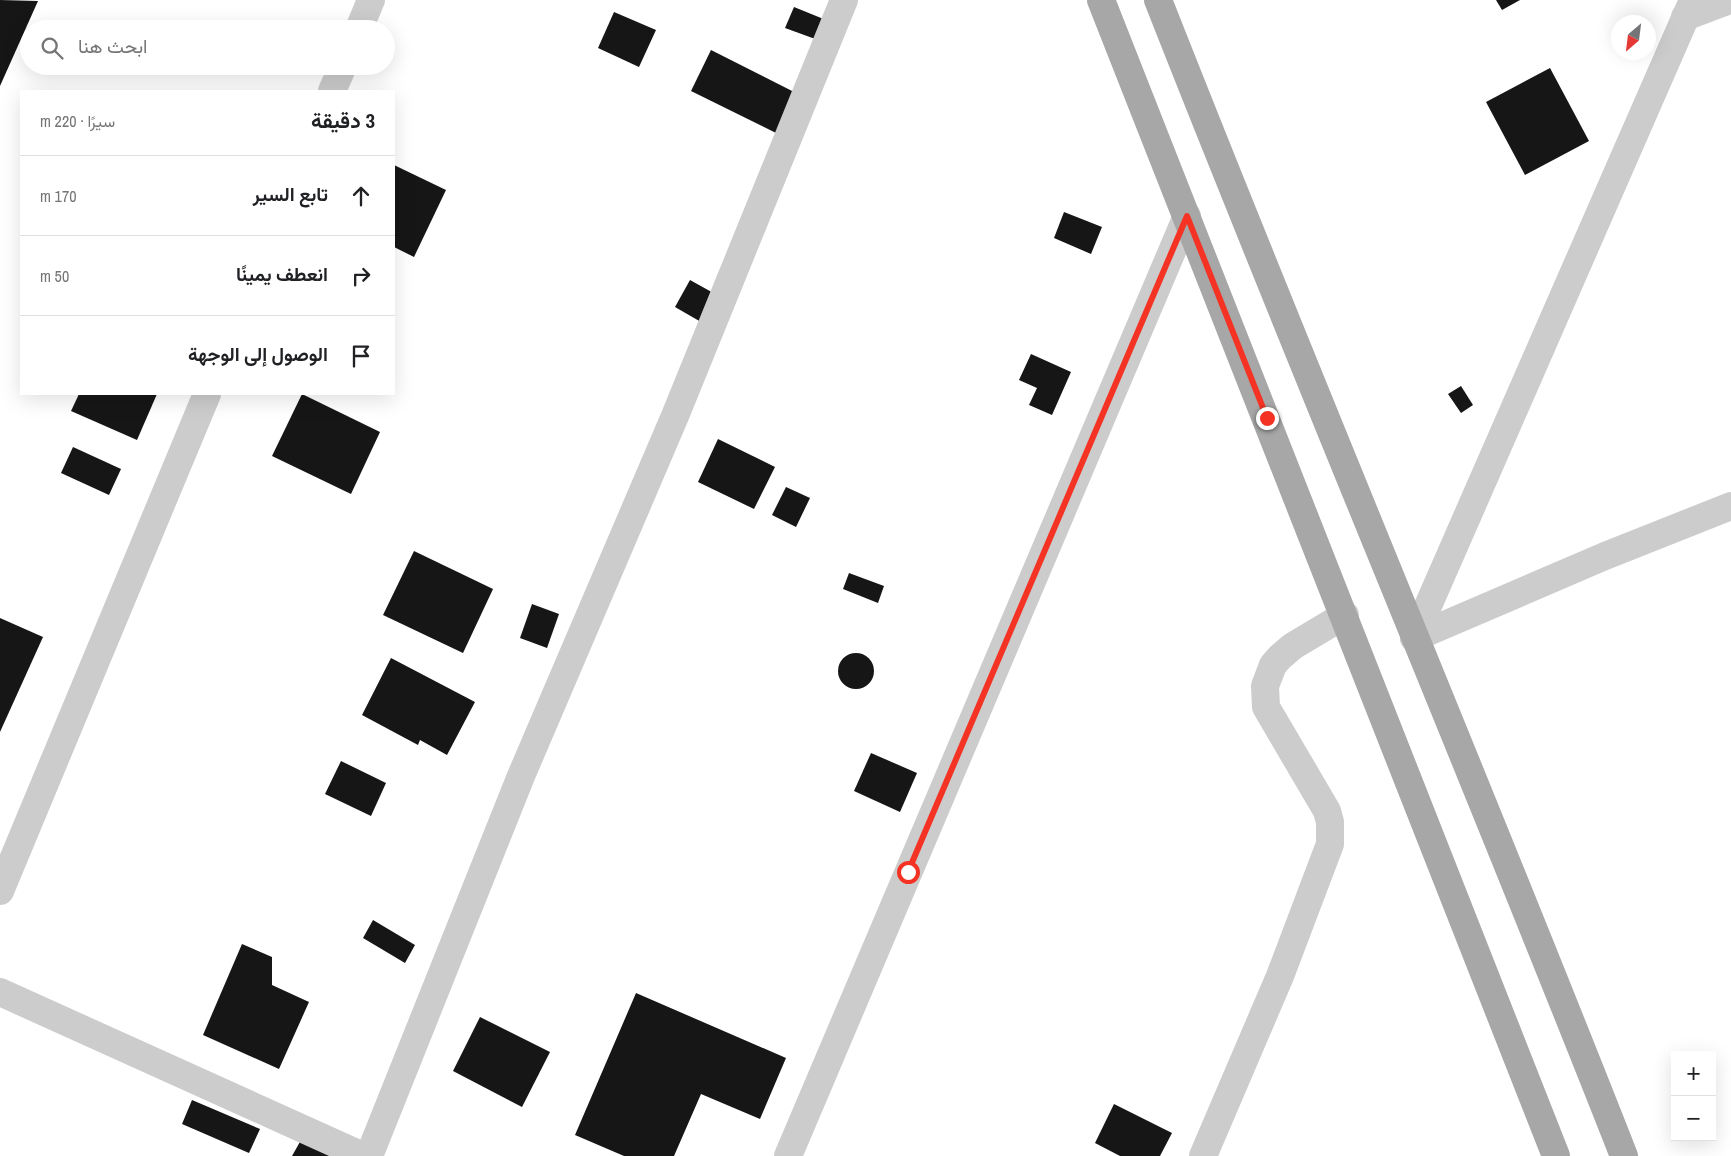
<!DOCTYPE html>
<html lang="ar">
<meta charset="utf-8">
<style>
body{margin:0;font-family:"Archivo Narrow",Vazirmatn,sans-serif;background:#f6f6f6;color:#202124;direction:rtl}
.controls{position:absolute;right:15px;bottom:15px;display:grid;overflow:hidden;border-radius:0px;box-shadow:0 5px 20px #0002}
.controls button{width:45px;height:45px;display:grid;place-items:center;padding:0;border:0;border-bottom:1px solid #e0e0e0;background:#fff;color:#202124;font:25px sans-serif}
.compass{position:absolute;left:1611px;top:15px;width:45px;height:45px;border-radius:50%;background:#fff;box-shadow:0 5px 20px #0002;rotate:208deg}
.stop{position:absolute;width:15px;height:15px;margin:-11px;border:4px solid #f43324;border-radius:50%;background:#fff}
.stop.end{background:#f43324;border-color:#fff;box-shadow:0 1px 5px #0008}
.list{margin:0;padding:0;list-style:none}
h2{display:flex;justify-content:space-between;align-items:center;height:65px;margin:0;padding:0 20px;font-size:21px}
h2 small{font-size:16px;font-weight:400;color:#757577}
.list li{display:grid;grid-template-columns:32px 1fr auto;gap:15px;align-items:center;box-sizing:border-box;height:80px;padding:0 20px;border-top:1px solid #e0e0e0}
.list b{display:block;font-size:19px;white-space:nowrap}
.list em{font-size:16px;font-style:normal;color:#757577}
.icon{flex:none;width:28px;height:28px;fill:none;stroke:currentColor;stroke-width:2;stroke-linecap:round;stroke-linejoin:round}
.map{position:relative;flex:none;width:1731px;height:1156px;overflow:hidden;direction:ltr}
.search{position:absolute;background:#fff;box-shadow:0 5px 20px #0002;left:20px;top:20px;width:375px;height:55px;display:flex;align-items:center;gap:12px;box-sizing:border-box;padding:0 18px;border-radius:28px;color:#757577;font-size:19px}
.panel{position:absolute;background:#fff;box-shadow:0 5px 20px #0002;left:20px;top:90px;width:375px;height:305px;border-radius:0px;direction:rtl}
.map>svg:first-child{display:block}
</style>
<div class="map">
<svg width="1731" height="1156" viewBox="0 0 1731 1156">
<rect width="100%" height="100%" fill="#fff"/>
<g fill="#161616">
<polygon points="0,0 38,1 0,86"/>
<polygon points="1496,0 1520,0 1502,10"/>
<polygon points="794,7 826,20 818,40 785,28"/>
<polygon points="614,12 656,30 639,67 598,48"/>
<polygon points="711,50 798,94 778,134 691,91"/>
<polygon points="1550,68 1589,141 1525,175 1486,102"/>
<polygon points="394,165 446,190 414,257 394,247"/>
<polygon points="1064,212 1102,227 1091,254 1054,238"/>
<polygon points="690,280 717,295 701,322 675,307"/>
<polygon points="1031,354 1071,372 1052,415 1029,405 1037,388 1019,380"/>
<polygon points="1461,386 1473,405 1461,413 1448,394"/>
<polygon points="79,394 157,394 137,440 71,411"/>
<polygon points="302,394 380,432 351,494 272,456"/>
<polygon points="718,439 775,467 754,509 698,482"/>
<polygon points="73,447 121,469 109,495 61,473"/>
<polygon points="786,487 810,498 796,527 772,515"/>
<polygon points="414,551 493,589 463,653 383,615"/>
<polygon points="849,573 884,586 878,603 843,589"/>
<polygon points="532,604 559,614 547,648 520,638"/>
<polygon points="0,618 43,637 0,732"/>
<circle cx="856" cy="671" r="18"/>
<polygon points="391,658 475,702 447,755 420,740 418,745 362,715"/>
<polygon points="871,753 917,773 900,812 854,791"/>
<polygon points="341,761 386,783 371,816 325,794"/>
<polygon points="373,920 415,945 405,963 363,938"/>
<polygon points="242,944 272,957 272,985 309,1002 279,1069 203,1035"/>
<polygon points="636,993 786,1058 760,1119 701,1094 674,1156 624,1156 575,1135"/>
<polygon points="480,1017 550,1052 522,1107 453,1071"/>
<polygon points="192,1100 260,1129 249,1153 182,1124"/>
<polygon points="1114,1104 1172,1133 1160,1156 1120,1156 1095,1143"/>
<polygon points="301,1140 331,1156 292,1156"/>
</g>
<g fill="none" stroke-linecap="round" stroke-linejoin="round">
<g stroke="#ccc" stroke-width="28">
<polyline points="1685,17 1730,0"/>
<polyline points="359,29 371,0"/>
<polyline points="332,91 343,66"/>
<polyline points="1414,638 1693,0"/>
<polyline points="1414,638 1605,556 1731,506"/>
<polyline points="0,891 207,394"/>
<polyline points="0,992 363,1156"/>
<polyline points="369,1156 521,776 675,416 844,0"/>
<polyline points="788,1156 1187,216"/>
<polyline points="1203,1156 1280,976 1330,844 1330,822 1327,811 1266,707 1265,686 1273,665 1280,657 1293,646 1345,615"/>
</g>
<g stroke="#a7a7a7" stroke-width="28">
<polyline points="1101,0 1556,1156"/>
<path d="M 1158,0 C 1310,387 1472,769 1624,1156"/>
</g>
</g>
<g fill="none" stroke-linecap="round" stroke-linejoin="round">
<polyline stroke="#f43324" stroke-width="6" points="908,872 1187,216 1267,418"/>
</g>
</svg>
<div class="controls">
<button>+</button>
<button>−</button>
</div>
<svg class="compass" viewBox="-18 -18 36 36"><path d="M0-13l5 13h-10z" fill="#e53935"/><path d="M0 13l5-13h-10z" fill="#757577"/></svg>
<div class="stop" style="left:908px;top:872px"></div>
<div class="stop end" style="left:1267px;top:418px"></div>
<div class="search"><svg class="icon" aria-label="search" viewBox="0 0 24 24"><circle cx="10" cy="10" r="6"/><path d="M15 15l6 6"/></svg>ابحث هنا</div>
<section class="panel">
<h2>3 دقيقة<small>سيرًا · 220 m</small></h2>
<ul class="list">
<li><svg class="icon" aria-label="ahead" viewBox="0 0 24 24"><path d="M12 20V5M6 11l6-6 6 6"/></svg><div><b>تابع السير</b></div><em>170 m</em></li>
<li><svg class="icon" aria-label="right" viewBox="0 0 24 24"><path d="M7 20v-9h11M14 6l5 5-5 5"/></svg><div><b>انعطف يمينًا</b></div><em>50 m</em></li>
<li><svg class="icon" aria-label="arrive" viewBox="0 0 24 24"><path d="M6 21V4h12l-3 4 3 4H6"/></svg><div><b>الوصول إلى الوجهة</b></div></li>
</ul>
</section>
</div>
